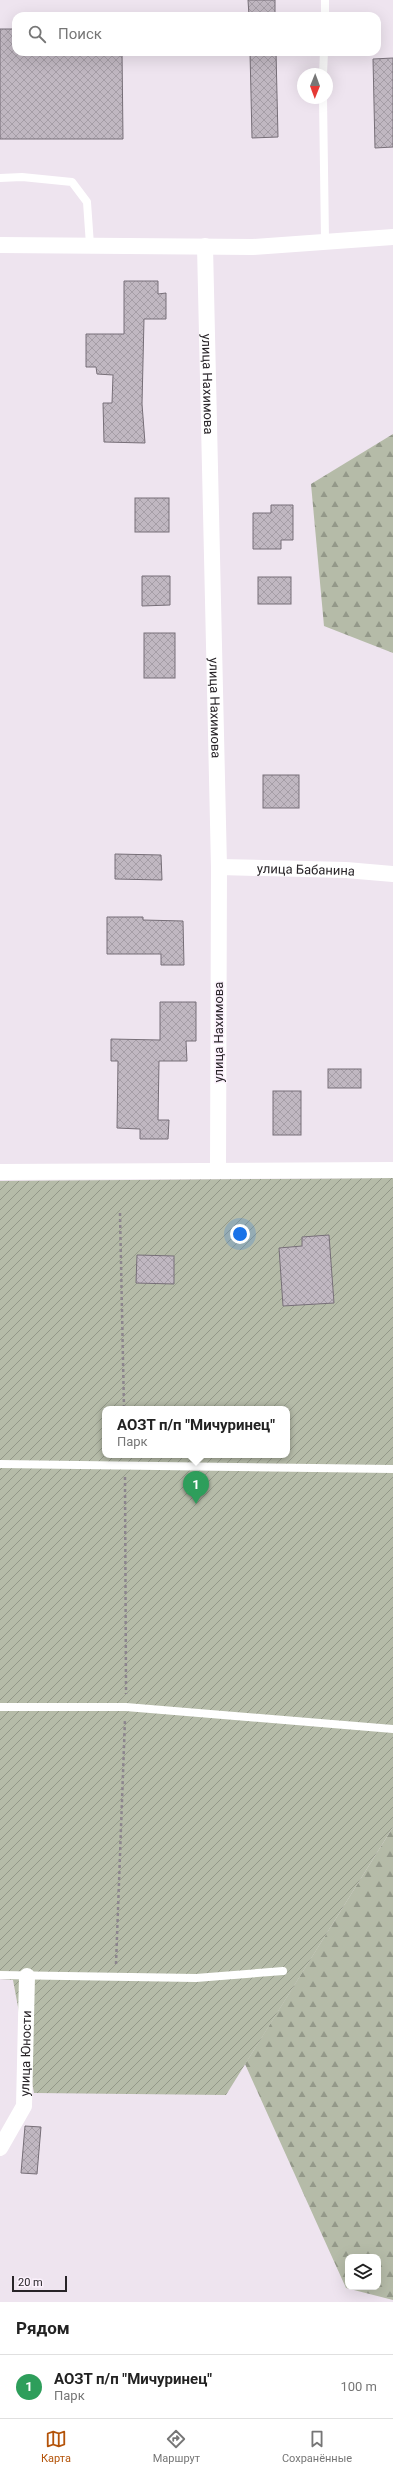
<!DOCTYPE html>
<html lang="ru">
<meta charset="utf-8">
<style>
body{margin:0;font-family:Roboto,sans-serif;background:#f6f6f6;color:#222}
.controls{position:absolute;right:12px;bottom:12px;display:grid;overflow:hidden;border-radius:8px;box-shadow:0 4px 16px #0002}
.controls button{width:36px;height:36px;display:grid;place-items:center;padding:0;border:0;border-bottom:1px solid #e0e0e0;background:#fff;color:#222;font:20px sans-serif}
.compass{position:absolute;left:297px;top:68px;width:36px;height:36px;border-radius:50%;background:#fff;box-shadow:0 4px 16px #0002;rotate:181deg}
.scale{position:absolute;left:12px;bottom:10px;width:55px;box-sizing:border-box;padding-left:4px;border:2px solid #282428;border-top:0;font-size:11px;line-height:14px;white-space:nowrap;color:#282428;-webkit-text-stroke:3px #fbf1fc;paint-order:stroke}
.you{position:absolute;left:240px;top:1234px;width:14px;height:14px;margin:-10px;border:3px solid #fff;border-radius:50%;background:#1a73e8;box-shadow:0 0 0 6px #1a73e833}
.badge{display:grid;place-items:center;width:26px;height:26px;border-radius:50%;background:#b45309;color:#fff;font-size:13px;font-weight:700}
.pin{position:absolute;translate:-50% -33px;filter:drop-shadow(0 1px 2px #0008)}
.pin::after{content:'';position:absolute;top:21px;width:14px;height:12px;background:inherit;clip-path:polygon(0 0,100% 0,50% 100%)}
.popup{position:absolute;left:102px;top:1406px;width:188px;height:52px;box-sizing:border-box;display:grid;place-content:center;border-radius:8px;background:#fff;filter:drop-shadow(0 1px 3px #0005);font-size:13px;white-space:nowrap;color:#767676}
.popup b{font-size:15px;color:#222}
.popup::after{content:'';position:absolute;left:50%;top:100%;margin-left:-8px;border:8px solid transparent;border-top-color:#fff}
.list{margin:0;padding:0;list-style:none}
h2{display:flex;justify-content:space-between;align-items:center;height:52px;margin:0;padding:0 16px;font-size:17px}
h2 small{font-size:13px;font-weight:400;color:#767676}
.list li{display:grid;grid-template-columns:26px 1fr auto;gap:12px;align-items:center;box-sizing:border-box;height:64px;padding:0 16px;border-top:1px solid #e0e0e0}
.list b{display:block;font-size:15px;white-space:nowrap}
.list p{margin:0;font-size:13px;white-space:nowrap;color:#767676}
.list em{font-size:13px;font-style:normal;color:#767676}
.icon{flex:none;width:22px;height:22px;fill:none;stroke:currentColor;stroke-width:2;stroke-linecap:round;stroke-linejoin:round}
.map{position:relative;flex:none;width:393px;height:2302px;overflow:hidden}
.search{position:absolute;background:#fff;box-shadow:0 4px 16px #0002;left:12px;right:12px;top:12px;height:44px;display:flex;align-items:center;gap:10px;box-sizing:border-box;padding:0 14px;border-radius:12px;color:#767676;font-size:15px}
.sheet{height:116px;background:#fff}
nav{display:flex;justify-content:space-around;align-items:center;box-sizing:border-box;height:56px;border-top:1px solid #e0e0e0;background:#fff;font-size:11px;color:#767676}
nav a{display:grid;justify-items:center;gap:2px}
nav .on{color:#b45309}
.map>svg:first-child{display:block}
</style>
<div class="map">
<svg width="393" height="2302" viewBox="0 0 393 2302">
<defs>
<pattern id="forest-firs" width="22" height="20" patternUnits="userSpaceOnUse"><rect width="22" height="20" fill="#b5bba8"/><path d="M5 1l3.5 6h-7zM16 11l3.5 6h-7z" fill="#939889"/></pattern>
<pattern id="garden-furrows" width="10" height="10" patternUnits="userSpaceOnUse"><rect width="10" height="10" fill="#b5bba8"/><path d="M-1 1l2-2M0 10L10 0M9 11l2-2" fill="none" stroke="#939889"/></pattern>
<pattern id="building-cross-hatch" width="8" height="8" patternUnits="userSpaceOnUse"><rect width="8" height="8" fill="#c0b7c1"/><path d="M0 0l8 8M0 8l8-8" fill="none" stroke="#a59da6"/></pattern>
</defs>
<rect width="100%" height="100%" fill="#eee4ef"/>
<g fill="url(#forest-firs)" fill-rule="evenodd">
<polygon points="393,434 393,653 324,626 311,484"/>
<path d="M 393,1827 L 393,2300 L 346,2288 L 245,2064 ZM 348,2257 L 378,2257 L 378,2287 L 348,2287 Z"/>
</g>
<path fill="url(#garden-furrows)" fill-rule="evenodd" d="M 393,1178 L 393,1827 L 226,2095 L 34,2093 L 13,1980 L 0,1979 L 0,1181 ZM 105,1409 L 287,1409 L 287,1455 L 105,1455 Z"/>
<g fill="url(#building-cross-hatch)" stroke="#776f78">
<polygon points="248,0 275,0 275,16 249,16"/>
<polygon points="0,29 16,29 16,52 122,52 123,139 0,139"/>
<polygon points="250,52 276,52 278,137 252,138"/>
<polygon points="393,58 393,147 375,148 373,59"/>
<polygon points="124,281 158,281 158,294 166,293 166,319 144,319 142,404 145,443 104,442 103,403 112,403 113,375 97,374 96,367 86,367 86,334 124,334"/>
<rect x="135" y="498" width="34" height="34"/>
<polygon points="271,505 293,505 293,540 281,540 281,549 253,549 253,513 271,513"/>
<polygon points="142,576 170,576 170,605 142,606"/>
<rect x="258" y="577" width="33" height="27"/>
<rect x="144" y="633" width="31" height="45"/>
<rect x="263" y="775" width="36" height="33"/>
<polygon points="115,854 161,855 162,880 115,879"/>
<polygon points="107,917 143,917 143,920 183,921 184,965 161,965 161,954 107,954"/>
<polygon points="160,1002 196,1002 196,1041 186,1041 187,1061 159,1061 158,1120 169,1120 168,1139 140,1139 140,1129 117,1128 118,1061 111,1061 111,1039 160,1040"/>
<rect x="328" y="1069" width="33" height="19"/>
<rect x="273" y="1091" width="28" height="44"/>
<polygon points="329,1235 334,1303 283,1306 279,1248 302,1246 302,1237"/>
<polygon points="137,1255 174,1256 174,1284 136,1283"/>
<polygon points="25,2126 41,2127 37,2174 21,2173"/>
</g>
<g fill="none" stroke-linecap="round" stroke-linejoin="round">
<g stroke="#8c858d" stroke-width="2.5" stroke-dasharray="3 3" stroke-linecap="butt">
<polyline points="120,1213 124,1409"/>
<polyline points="125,1477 126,1694"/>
<polyline points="116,1964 125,1719"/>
</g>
<g stroke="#fff" stroke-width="8">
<polyline points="325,16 325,0"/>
<polyline points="323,74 324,52"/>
<polyline points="323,98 325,240"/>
<polyline points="0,178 22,177 72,182 87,202 90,245"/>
<polyline points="0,1464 393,1469"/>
<polyline points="0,1707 126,1707 393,1729"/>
<polyline points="0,1975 196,1978 283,1971"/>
</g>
<g stroke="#fff" stroke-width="16">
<polyline points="0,245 253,247 393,237"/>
<path id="s1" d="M 205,246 L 219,867 L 218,1170"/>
<path id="s2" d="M 219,867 L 346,870 L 393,874"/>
<polyline points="0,1172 393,1170"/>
<path id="s3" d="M 0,2148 L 24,2106 L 27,1976"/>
</g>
</g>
<g text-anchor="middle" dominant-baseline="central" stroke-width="3" stroke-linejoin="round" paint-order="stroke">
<g font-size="13" fill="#282428" stroke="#fbf1fc">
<text stroke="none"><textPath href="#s1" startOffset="138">улица Нахимова</textPath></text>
<text stroke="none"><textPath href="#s1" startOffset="462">улица Нахимова</textPath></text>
<text stroke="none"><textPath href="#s2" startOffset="87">улица Бабанина</textPath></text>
<text transform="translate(218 1032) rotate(-90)">улица Нахимова</text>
<text stroke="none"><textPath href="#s3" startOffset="101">улица Юности</textPath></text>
</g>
</g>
</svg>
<div class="controls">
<button><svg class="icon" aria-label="layers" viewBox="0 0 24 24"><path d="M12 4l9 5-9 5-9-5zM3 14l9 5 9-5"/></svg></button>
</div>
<svg class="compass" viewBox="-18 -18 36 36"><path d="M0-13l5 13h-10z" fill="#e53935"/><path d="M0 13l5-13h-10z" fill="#767676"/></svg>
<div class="scale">20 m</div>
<div class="you"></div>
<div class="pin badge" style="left:196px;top:1504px;background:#2e9e5b">1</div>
<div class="popup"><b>АОЗТ п/п &quot;Мичуринец&quot;</b>Парк</div>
<div class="search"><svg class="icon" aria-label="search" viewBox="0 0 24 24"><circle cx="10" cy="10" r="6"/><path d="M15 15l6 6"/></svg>Поиск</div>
</div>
<section class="sheet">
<h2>Рядом<small></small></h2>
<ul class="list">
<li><span class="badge" style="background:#2e9e5b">1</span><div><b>АОЗТ п/п &quot;Мичуринец&quot;</b><p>Парк</p></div><em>100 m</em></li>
</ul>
</section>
<nav>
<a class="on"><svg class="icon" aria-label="map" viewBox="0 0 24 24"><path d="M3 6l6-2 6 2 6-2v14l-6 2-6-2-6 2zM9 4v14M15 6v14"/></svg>Карта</a>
<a><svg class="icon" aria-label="directions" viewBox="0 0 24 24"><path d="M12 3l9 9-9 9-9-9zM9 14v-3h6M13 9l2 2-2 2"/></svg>Маршрут</a>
<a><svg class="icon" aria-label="saved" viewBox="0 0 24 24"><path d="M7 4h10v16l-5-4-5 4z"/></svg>Сохранённые</a>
</nav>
